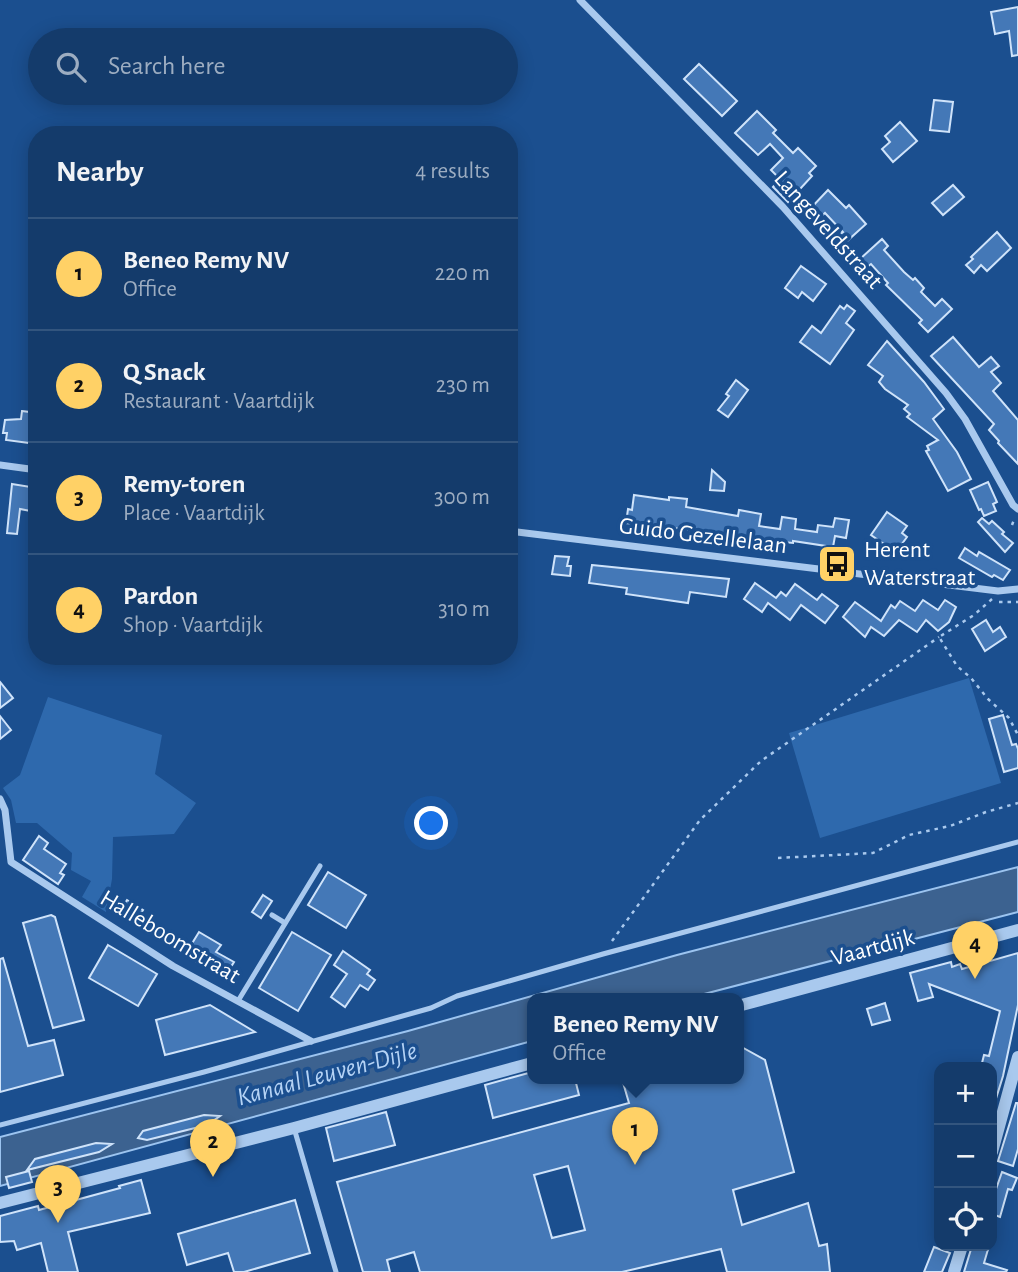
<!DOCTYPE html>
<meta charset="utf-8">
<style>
body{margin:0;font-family:"Alegreya Sans",sans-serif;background:#214673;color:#f1f3f6}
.controls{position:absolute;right:21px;bottom:21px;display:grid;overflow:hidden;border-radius:14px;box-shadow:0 4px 18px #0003}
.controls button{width:63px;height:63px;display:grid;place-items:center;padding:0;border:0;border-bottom:2px solid #33557e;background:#143b6b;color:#f1f3f6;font:35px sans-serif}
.you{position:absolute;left:432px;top:824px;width:24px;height:24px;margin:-18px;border:5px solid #fff;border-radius:50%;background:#1a73e8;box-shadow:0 0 0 10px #1a73e833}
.badge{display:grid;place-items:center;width:46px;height:46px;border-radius:50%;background:#ffd166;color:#111;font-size:23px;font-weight:700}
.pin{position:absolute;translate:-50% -58px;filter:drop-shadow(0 2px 4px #0008)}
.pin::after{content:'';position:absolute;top:37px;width:24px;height:21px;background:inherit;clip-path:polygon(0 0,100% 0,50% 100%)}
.popup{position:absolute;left:527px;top:993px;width:217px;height:91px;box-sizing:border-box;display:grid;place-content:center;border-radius:14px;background:#143b6b;filter:drop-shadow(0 2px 5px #0005);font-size:23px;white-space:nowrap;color:#9dadc1}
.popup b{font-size:26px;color:#f1f3f6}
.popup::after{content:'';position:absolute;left:50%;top:100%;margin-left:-14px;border:14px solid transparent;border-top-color:#143b6b}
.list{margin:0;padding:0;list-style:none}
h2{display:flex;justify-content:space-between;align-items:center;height:91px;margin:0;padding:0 28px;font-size:30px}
h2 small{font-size:23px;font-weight:400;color:#9dadc1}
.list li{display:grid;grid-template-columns:46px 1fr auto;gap:21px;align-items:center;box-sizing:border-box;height:112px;padding:0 28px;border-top:2px solid #33557e}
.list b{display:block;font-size:26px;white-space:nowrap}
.list p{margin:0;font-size:23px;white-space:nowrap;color:#9dadc1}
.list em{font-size:23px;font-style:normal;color:#9dadc1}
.icon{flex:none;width:38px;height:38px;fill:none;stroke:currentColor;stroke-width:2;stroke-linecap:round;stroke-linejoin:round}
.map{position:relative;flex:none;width:1018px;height:1272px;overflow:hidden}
.search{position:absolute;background:#143b6b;box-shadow:0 4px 18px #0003;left:28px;top:28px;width:490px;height:77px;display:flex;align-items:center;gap:18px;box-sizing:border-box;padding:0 24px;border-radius:38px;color:#9dadc1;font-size:26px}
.panel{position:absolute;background:#143b6b;box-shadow:0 4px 18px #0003;left:28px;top:126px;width:490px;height:539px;border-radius:28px}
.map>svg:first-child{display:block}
</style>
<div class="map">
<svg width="1018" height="1272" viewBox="0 0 1018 1272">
<rect width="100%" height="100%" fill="#1b4f8f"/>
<g fill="#2e69ad">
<polygon points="969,678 1001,783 820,838 789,733"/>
<polygon points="48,697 162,735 155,774 196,803 174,834 113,837 112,879 106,912 82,897 91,881 71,870 72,853 37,823 16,823 11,800 3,788 20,775"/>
</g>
<polygon fill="#3c6290" stroke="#9cc4f0" stroke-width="2" points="1018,867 1018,912 685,999 532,999 532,1041 0,1186 0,1137 408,1031 677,955"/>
<g fill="#4478b7" stroke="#cfe3fa" stroke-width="2" fill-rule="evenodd">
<polygon points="1018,7 1018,55 1012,56 1009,31 995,34 991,12"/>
<polygon points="699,64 737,101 722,116 684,79"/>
<polygon points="934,100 953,102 949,132 930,130"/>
<polygon points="757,111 776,130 773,133 793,153 798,148 816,166 809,173 812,176 788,202 773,187 780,179 771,170 783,158 770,144 758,155 735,133"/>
<polygon points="900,122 917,141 893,162 882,149 890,142 885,136"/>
<polygon points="953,185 964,197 943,215 932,203"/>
<polygon points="828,190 846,208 849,205 866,224 846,242 839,235 843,232 825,213 818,219 809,210"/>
<polygon points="997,232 1011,248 987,271 981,265 974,273 966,265 973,259 971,257"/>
<polygon points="882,239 888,246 884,250 904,272 913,280 915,278 924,288 921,292 935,306 942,299 952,309 928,332 919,323 922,320 886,285 888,283 871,264 867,267 860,259"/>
<polygon points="801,266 826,284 813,301 802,292 798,298 785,288"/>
<polygon points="847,305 855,311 846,323 854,330 830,364 800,342 812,326 821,333 840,306 844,309"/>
<polygon points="953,337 979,367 991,357 999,366 991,372 1001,383 993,391 1018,420 1018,464 998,443 999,441 989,430 994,424 931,356"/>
<polygon points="887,341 924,382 944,409 933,419 957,452 971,479 948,491 926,451 929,450 927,446 938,440 907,417 910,414 904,409 908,405 885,389 879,382 883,376 868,365"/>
<polygon points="736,380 748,390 728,417 718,410 729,396 726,394"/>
<polygon points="22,411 37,413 37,444 6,440 7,433 3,433 5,420 21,419"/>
<polygon points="712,470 725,482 724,491 710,490"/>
<polygon points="988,482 997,502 993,504 996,511 984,516 981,509 979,510 970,490"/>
<polygon points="12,484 37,488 36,512 20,509 17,534 7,533"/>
<polygon points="634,495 669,500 669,497 687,499 686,507 738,516 739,510 761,514 759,526 780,529 782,517 796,519 795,529 817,532 818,525 833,527 835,518 849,520 846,538 835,536 833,547 793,541 793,543 730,537 683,529 626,523 628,509 632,510"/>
<polygon points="887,512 907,526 902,533 907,537 893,556 885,550 888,547 871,535"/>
<polygon points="982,518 989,524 992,521 1004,532 1002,534 1013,543 1005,552 978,522"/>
<polygon points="965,548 977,556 979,552 1010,570 1003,580 994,575 992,577 959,558"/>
<polygon points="555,556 569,557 567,566 571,566 570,576 552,574"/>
<polygon points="592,565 729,579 726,597 690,592 688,603 626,594 627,588 589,583"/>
<polygon points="755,583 776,598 781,592 786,596 795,584 817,600 822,594 838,606 825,623 801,605 790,620 768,603 762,612 744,599"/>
<polygon points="923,600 938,610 945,600 956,607 949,622 938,631 926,620 917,632 899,620 884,636 871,627 865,637 843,617 855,602 881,621 891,605 895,608 900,601 915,611"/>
<polygon points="986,620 993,632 1000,627 1006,637 985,651 972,629"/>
<polygon points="0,682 13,698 0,708"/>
<polygon points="1003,715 1012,745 1016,744 1018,749 1018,768 1004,772 989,719"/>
<polygon points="0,716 11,730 0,739"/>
<polygon points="39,836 48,843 44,849 66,864 60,873 64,875 58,884 23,860"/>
<polygon points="328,872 366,895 346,928 308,905"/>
<polygon points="263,895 272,901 261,918 252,912"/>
<polygon points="127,900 143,910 134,924 118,914"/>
<polygon points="51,915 55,917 84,1020 53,1028 23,923"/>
<polygon points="199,932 221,945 216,952 234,962 224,978 185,955"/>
<polygon points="292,932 331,955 298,1011 259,988"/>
<polygon points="108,945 157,974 138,1006 89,978"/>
<polygon points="343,951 370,970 367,974 375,980 368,990 360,985 345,1007 331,997 347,974 334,965"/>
<polygon points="1018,953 1018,1005 1003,1076 994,1105 992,1105 992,1067 981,1067 984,1055 989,1056 1000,1011 929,984 933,997 918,1001 910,973 951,962 952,967 960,964 962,969"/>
<polygon points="3,958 28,1046 54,1040 63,1075 0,1092 0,959"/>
<polygon points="885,1003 890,1020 872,1025 867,1009"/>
<polygon points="210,1005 255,1032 165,1055 156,1020"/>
<path d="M 738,1045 L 765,1060 L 794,1172 L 733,1190 L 742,1225 L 808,1203 L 819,1246 L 827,1244 L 830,1272 L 727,1272 L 721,1249 L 622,1272 L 420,1272 L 414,1252 L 387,1260 L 390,1272 L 363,1272 L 337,1182 L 629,1103 L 622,1079 L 738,1079 ZM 568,1166 L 585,1230 L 552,1238 L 534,1175 Z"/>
<polygon points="532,1072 532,1079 575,1079 579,1095 493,1118 485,1085"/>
<polygon points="1016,1103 1018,1103 1018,1149 1013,1166 998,1161"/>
<polygon points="386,1112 395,1145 334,1161 326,1128"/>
<polygon points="204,1115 220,1116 207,1125 147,1140 138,1138 143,1131"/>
<polygon points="96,1143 112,1144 99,1152 27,1170 35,1159"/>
<polygon points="29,1171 32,1182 9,1188 6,1177"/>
<polygon points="1002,1172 1017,1178 1012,1190 1008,1189 1000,1217 992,1214 992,1187 996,1189"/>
<polygon points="141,1180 150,1213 68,1232 78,1272 48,1272 41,1243 17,1250 14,1241 0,1242 0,1216 38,1206 39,1210 120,1188 119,1186"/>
<polygon points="295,1200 310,1253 244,1272 234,1272 228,1253 187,1265 178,1234"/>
<polygon points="972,1246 989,1246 984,1263 1007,1270 1006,1272 964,1272"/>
<polygon points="934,1247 950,1253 942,1272 924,1272"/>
</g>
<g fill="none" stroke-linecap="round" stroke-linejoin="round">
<g stroke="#a9c9ee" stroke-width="2.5" stroke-dasharray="3.5 5" stroke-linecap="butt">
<polyline points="1012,525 1015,517"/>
<polyline points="992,599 974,615 939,637 957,666 971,678 988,699 1009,718 1018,735"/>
<polyline points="999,602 1018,602"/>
<polyline points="778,858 873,853 909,835 950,826 986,812 1018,803"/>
<polyline points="612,941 700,820 761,761 939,637"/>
</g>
<g stroke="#a9c9ee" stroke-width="5">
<polyline points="272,915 285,923"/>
<polyline points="238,1001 320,866"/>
<polyline points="0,1125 204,1072 431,1008 457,996 603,954 1018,842"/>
<polyline points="294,1128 336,1272"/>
</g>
<g stroke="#a9c9ee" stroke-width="7">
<polyline points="580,0 783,207 946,393 965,419 1013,505 1018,509"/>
<polyline points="0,465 37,470"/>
<polyline points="509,531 998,591 1018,589"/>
<polyline points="0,799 5,810 11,862 173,966 311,1041"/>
</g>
<g stroke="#a9c9ee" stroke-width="12">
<polyline points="738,1006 1018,930"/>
<polyline points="992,1152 1018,1057"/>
<polyline points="0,1203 294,1128 532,1063"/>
<polyline points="954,1272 962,1246"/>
</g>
</g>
<defs>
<symbol id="bus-square" viewBox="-11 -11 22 22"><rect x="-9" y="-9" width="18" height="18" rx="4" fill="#ffd166" stroke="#1b4f8f"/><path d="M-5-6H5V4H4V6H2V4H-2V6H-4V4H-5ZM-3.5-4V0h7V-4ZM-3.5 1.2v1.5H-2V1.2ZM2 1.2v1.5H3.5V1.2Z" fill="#111"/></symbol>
</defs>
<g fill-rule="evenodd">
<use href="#bus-square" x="815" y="542" width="44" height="44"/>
</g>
<g text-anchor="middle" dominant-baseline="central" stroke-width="7" stroke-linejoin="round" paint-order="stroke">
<g font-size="24" fill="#fff" stroke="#1b4f8f">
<text transform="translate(828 230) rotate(48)">Langeveldstraat</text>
<text transform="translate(703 536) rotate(7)">Guido Gezellelaan</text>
<text transform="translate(170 937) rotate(31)">Halleboomstraat</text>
<text transform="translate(873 948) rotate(-15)">Vaartdijk</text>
</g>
<g font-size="24" fill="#fff" stroke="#1b4f8f" text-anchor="start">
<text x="864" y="550">Herent<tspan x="864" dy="28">Waterstraat</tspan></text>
</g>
<g font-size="26" font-style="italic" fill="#b5d3f5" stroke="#1b4f8f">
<text transform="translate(327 1074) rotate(-15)">Kanaal Leuven-Dijle</text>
</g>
</g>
</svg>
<div class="controls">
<button>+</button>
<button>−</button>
<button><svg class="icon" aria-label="locate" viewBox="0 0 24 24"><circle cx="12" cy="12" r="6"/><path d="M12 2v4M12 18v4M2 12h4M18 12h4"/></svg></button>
</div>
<div class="you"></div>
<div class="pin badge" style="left:635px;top:1165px">1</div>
<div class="popup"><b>Beneo Remy NV</b>Office</div>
<div class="pin badge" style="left:213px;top:1177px">2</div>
<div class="pin badge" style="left:58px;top:1223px">3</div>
<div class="pin badge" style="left:975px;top:979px">4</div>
<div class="search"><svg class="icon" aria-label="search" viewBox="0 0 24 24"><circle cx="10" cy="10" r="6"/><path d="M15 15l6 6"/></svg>Search here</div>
<section class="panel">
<h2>Nearby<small>4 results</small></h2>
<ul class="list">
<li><span class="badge">1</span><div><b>Beneo Remy NV</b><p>Office</p></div><em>220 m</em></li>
<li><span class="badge">2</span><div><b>Q Snack</b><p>Restaurant · Vaartdijk</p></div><em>230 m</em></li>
<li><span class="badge">3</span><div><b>Remy-toren</b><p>Place · Vaartdijk</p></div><em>300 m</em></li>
<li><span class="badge">4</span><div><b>Pardon</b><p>Shop · Vaartdijk</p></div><em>310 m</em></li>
</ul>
</section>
</div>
